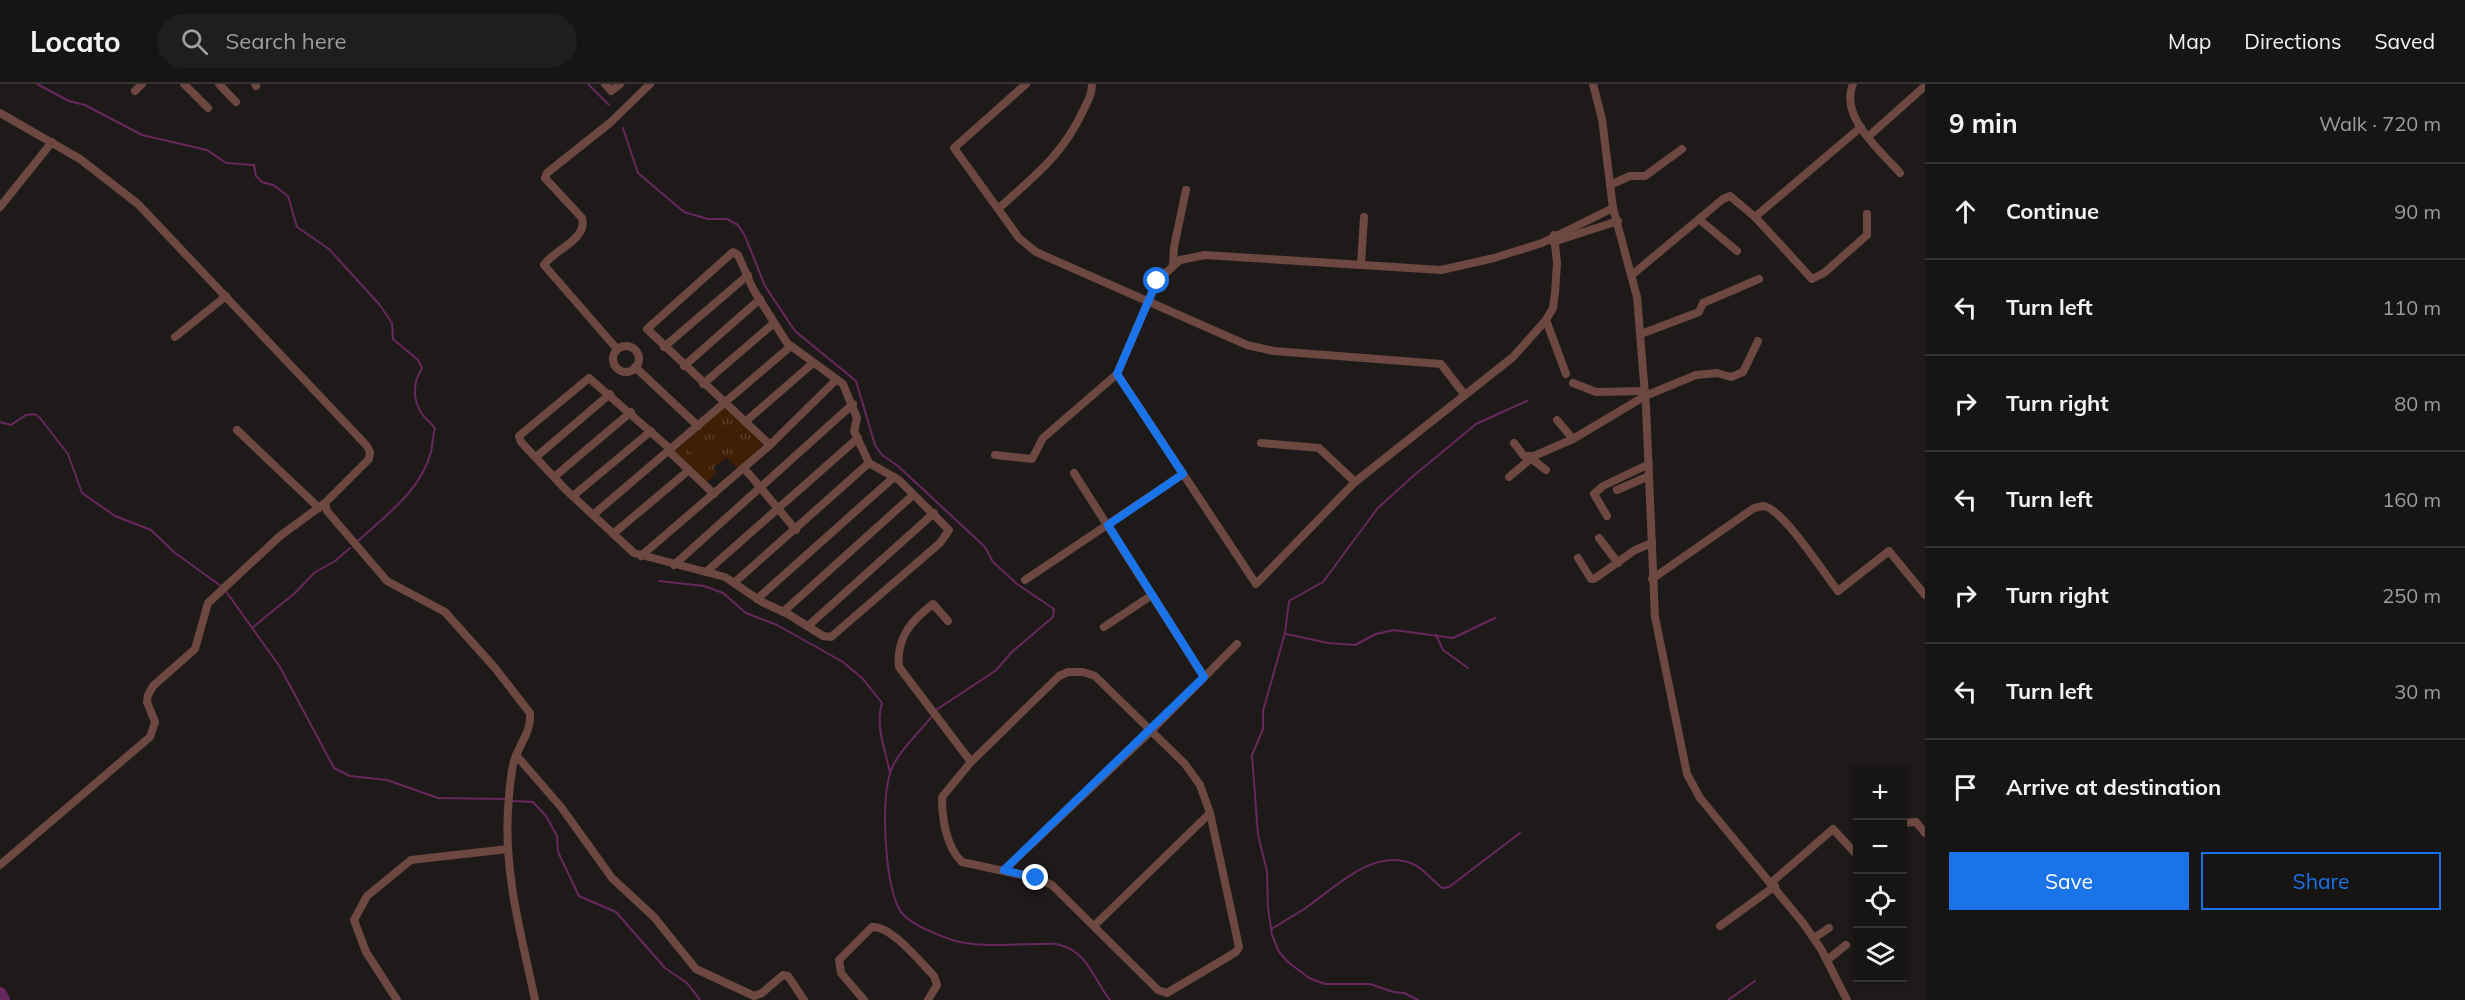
<!DOCTYPE html>
<meta charset="utf-8">
<style>
body{margin:0;font-family:Mulish,sans-serif;background:#201d1d;color:#f1f3f6}
.controls{position:absolute;right:18px;bottom:18px;display:grid;overflow:hidden;border-radius:0px;box-shadow:0 2px 4px #0004}
.controls button{width:54px;height:54px;display:grid;place-items:center;padding:0;border:0;border-bottom:2px solid #363334;background:#171414;color:#f1f3f6;font:30px sans-serif}
.stop{position:absolute;width:18px;height:18px;margin:-14px;border:4px solid #1a73e8;border-radius:50%;background:#fff}
.stop.end{background:#1a73e8;border-color:#fff;box-shadow:0 2px 6px #0008}
.list{margin:0;padding:0;list-style:none}
h2{display:flex;justify-content:space-between;align-items:center;height:78px;margin:0;padding:0 24px;font-size:26px}
h2 small{font-size:20px;font-weight:400;color:#9e9ea0}
.list li{display:grid;grid-template-columns:39px 1fr auto;gap:18px;align-items:center;box-sizing:border-box;height:96px;padding:0 24px;border-top:2px solid #363334}
.list b{display:block;font-size:22px;white-space:nowrap}
.list em{font-size:20px;font-style:normal;color:#9e9ea0}
.actions{display:flex;gap:12px;padding:18px 24px}
.actions a{flex:1;padding:14px 0;border:2px solid #1a73e8;border-radius:0px;text-align:center;font-size:21px;color:#1a73e8}
.actions .main{background:#1a73e8;color:#fff}
.icon{flex:none;width:33px;height:33px;fill:none;stroke:currentColor;stroke-width:2;stroke-linecap:round;stroke-linejoin:round}
.map{position:relative;flex:none;width:1925px;height:916px;overflow:hidden}
header{display:flex;align-items:center;gap:36px;box-sizing:border-box;height:84px;padding:0 30px;background:#171414;border-bottom:2px solid #363334}
header strong{font-size:28px}
nav{display:flex;gap:33px;margin-inline-start:auto;font-size:21px}
.search{width:420px;height:54px;background:#201d1d;display:flex;align-items:center;gap:15px;box-sizing:border-box;padding:0 21px;border-radius:33px;color:#9e9ea0;font-size:22px}
main{display:flex}
aside{flex:1;background:#171414}
.map>svg:first-child{display:block}
</style>
<header>
<strong>Locato</strong>
<div class="search"><svg class="icon" aria-label="search" viewBox="0 0 24 24"><circle cx="10" cy="10" r="6"/><path d="M15 15l6 6"/></svg>Search here</div>
<nav><a>Map</a><a>Directions</a><a>Saved</a></nav>
</header>
<main>
<div class="map">
<svg width="1925" height="916" viewBox="0 0 1925 916">
<defs>
<pattern id="grass-tufts" width="24" height="20" patternUnits="userSpaceOnUse" patternTransform="scale(1.5)"><rect width="24" height="20" fill="#411f05"/><path d="M3 7l-1-3M5 7V3M7 7l1-3M15 17l-1-3M17 17v-4M19 17l1-3" fill="none" stroke="#5c3f29"/></pattern>
</defs>
<rect width="100%" height="100%" fill="#1f1a1a"/>
<polygon fill="url(#grass-tufts)" points="724,323 764,359 738,385 727,373 713,384 717,389 707,398 675,367"/>
<polygon fill="#411f05" points="700,350 720,374 706,386 686,362"/>
<g fill="none" stroke-linecap="round" stroke-linejoin="round">
<g stroke="#68285e" stroke-width="2">
<path d="M 37,0 L 69,17 L 85,21 L 142,51 L 207,66 L 226,79 L 254,81 L 256,92 L 262,98 L 273,101 L 288,112 L 297,143 L 329,165 L 379,220 L 392,239 L 393,255 L 418,276 L 422,284 C 413,298 412,315 422,330 C 426,336 431,338 435,345 C 432,353 433,360 431,368 C 420,408 386,431 358,457"/>
<polyline points="588,0 609,21"/>
<polyline points="623,44 638,89 684,128 708,135 727,135 738,141 745,152 765,202 795,247 856,297 875,361 882,371 898,382 985,463 993,478 1017,500 1054,525 1053,533 1013,567 995,587 936,626"/>
<polyline points="0,338 11,341 26,331 35,330 40,334 68,370 82,409 115,432 151,446 175,469 221,502"/>
<path d="M 659,497 L 704,502 L 723,509 L 746,529 L 777,541 L 843,578 L 863,595 L 882,619 C 875,641 885,666 890,688"/>
<polyline points="225,506 280,583 334,684 350,692 387,696 438,714 506,715"/>
<polyline points="253,543 295,509 314,489 335,477 350,464"/>
<polyline points="1286,550 1328,559 1355,561 1376,550 1394,546 1453,554 1495,534"/>
<polyline points="1436,551 1443,566 1468,584"/>
<path d="M 933,631 C 920,648 896,669 890,689 C 881,720 885,794 898,823 C 906,840 936,850 952,856 C 979,864 1010,860 1038,860 C 1045,860 1054,859 1060,861 C 1088,868 1094,896 1110,916"/>
<polyline points="512,717 533,718 546,732 557,752 558,768 579,812 616,828 665,884 687,899 700,916"/>
<path d="M 1272,845 C 1283,837 1296,831 1307,823 C 1336,803 1374,763 1413,780 C 1423,784 1433,797 1442,804 L 1449,803 L 1520,749"/>
<polyline points="1418,916 1404,909 1393,908 1370,900 1325,900 1309,894 1288,878 1279,868 1272,851 1268,824 1267,787 1258,751 1252,671 1263,645 1263,627 1285,549 1289,517 1323,498 1377,425 1412,393 1476,340 1527,317"/>
<polyline points="1728,916 1755,897"/>
</g>
<polyline stroke="#68285e" stroke-width="14" points="0,910 3,916"/>
<g stroke="#6c4840" stroke-width="8">
<polyline points="184,0 208,24"/>
<polyline points="219,0 236,18"/>
<polyline points="255,0 256,2"/>
<polyline points="605,0 611,7 620,0"/>
<polyline points="1026,0 954,64 1019,154 1036,168 1247,261 1274,267 1441,280 1464,310"/>
<polyline points="1593,0 1602,35 1613,124 1637,213 1646,323 1655,533 1687,690 1700,714 1803,839 1821,865 1847,916"/>
<path d="M 1853,0 C 1839,33 1880,66 1900,89"/>
<polyline points="135,7 142,0"/>
<path d="M 0,29 L 80,75 L 138,120 L 367,362 L 370,368 L 369,375 L 325,419 L 327,427 L 387,497 L 445,528 L 495,584 L 530,629 C 532,649 517,662 513,681 C 510,695 509,712 508,726 C 504,792 522,853 535,916"/>
<polyline points="1869,52 1925,2"/>
<polyline points="1610,101 1630,92 1645,92 1682,65"/>
<polyline points="0,123 52,58"/>
<path d="M 998,125 C 1034,92 1062,72 1083,27 C 1088,17 1092,10 1092,0"/>
<polyline points="1755,133 1812,195 1824,189 1867,151 1867,130"/>
<polyline points="1700,136 1737,167"/>
<polyline points="1553,158 1618,137"/>
<polyline points="1361,180 1364,133"/>
<polyline points="1173,181 1174,163 1186,106"/>
<polyline points="1633,190 1723,115 1730,112 1755,133 1861,43"/>
<polyline points="1546,236 1566,290"/>
<polyline points="1641,250 1699,228 1703,219 1759,195"/>
<polyline points="175,253 226,212"/>
<circle cx="626" cy="275" r="13"/>
<polyline points="664,263 748,191"/>
<path d="M 617,265 L 544,181 C 554,165 588,156 582,134 L 545,94 L 547,89 L 611,38 L 650,0"/>
<polyline points="684,282 760,215"/>
<polyline points="635,283 698,342"/>
<polyline points="1117,290 1256,500 1355,398 1513,273 1546,236 1553,224 1555,209 1557,179 1554,151"/>
<polyline points="1573,299 1596,308 1644,307"/>
<polyline points="703,300 774,239"/>
<polyline points="1557,336 1573,355"/>
<polyline points="745,338 813,279"/>
<polyline points="237,346 319,424"/>
<polyline points="1261,359 1319,364 1355,398"/>
<polyline points="1514,359 1524,372 1534,372"/>
<polyline points="995,371 1032,375 1043,354 1117,290 1157,197 1180,176 1205,171 1441,186 1494,174 1542,159 1613,124"/>
<polyline points="536,373 610,310"/>
<polyline points="1532,375 1546,386"/>
<polyline points="744,384 796,446"/>
<polyline points="1074,389 1204,593"/>
<polyline points="554,393 631,328"/>
<polyline points="1509,393 1534,372 1573,355 1645,312 1696,291 1717,289 1731,293 1743,288 1758,257"/>
<polyline points="1617,406 1649,392"/>
<polyline points="714,410 672,370 668,363 589,294 519,352 521,358 566,406 634,469 725,493 762,518 788,530 823,552 831,553 940,459 949,446 899,396 869,379 854,347 857,334 843,300 787,259 753,205 738,171 733,168 647,245 770,361"/>
<polyline points="573,412 651,347"/>
<polyline points="593,431 791,262"/>
<polyline points="1607,432 1594,410 1603,402 1649,380"/>
<polyline points="613,450 689,386"/>
<polyline points="1599,454 1618,479"/>
<polyline points="641,472 770,361 836,296"/>
<polyline points="1578,474 1591,495 1594,495 1635,466 1652,459"/>
<polyline points="674,481 853,320"/>
<polyline points="706,488 858,354"/>
<path d="M 1652,495 L 1754,424 C 1755,424 1762,422 1763,422 C 1782,423 1825,491 1838,507 L 1889,467 L 1925,511"/>
<polyline points="1025,496 1183,390"/>
<polyline points="735,498 869,379"/>
<polyline points="757,515 894,393"/>
<polyline points="783,528 913,411"/>
<path d="M 948,537 L 933,520 C 912,536 896,553 899,583 L 971,678"/>
<polyline points="808,542 934,429"/>
<polyline points="1104,543 1152,511"/>
<path d="M 1068,588 L 1083,588 L 1095,592 L 1185,680 L 1200,701 L 1210,729 L 1239,863 L 1236,868 L 1167,909 L 1158,906 L 1052,801 L 1036,794 L 962,778 C 946,763 942,734 942,713 L 971,678 L 1059,592 Z"/>
<polyline points="516,671 561,723 612,794 654,833 696,885 754,912 762,909 783,891 788,892 804,916"/>
<polyline points="1902,739 1916,738 1925,749"/>
<polyline points="0,781 150,653 155,638 147,618 148,611 153,602 195,565 208,519 280,452 325,419"/>
<polyline points="1004,786 1152,646 1237,560"/>
<polyline points="1772,798 1833,745 1858,772"/>
<polyline points="1095,841 1210,729"/>
<polyline points="1720,842 1775,802"/>
<polyline points="1814,854 1829,844"/>
<polyline points="1827,876 1846,861"/>
<polyline points="397,916 366,868 354,836 367,812 411,776 508,765"/>
<path d="M 864,916 L 841,889 L 839,876 L 872,843 C 891,841 921,879 934,892 L 937,901 L 928,916"/>
</g>
</g>
<g fill="none" stroke-linecap="round" stroke-linejoin="round">
<polyline stroke="#1a73e8" stroke-width="8" points="1036,794 1004,786 1204,593 1108,441 1183,390 1117,290 1157,197"/>
</g>
</svg>
<div class="controls">
<button>+</button>
<button>−</button>
<button><svg class="icon" aria-label="locate" viewBox="0 0 24 24"><circle cx="12" cy="12" r="6"/><path d="M12 2v4M12 18v4M2 12h4M18 12h4"/></svg></button>
<button><svg class="icon" aria-label="layers" viewBox="0 0 24 24"><path d="M12 4l9 5-9 5-9-5zM3 14l9 5 9-5"/></svg></button>
</div>
<div class="stop" style="left:1157px;top:197px"></div>
<div class="stop end" style="left:1036px;top:794px"></div>
</div>
<aside>
<h2>9 min<small>Walk · 720 m</small></h2>
<ul class="list">
<li><svg class="icon" aria-label="ahead" viewBox="0 0 24 24"><path d="M12 20V5M6 11l6-6 6 6"/></svg><div><b>Continue</b></div><em>90 m</em></li>
<li><svg class="icon" aria-label="left" viewBox="0 0 24 24"><path d="M17 20v-9H6M10 6l-5 5 5 5"/></svg><div><b>Turn left</b></div><em>110 m</em></li>
<li><svg class="icon" aria-label="right" viewBox="0 0 24 24"><path d="M7 20v-9h11M14 6l5 5-5 5"/></svg><div><b>Turn right</b></div><em>80 m</em></li>
<li><svg class="icon" aria-label="left" viewBox="0 0 24 24"><path d="M17 20v-9H6M10 6l-5 5 5 5"/></svg><div><b>Turn left</b></div><em>160 m</em></li>
<li><svg class="icon" aria-label="right" viewBox="0 0 24 24"><path d="M7 20v-9h11M14 6l5 5-5 5"/></svg><div><b>Turn right</b></div><em>250 m</em></li>
<li><svg class="icon" aria-label="left" viewBox="0 0 24 24"><path d="M17 20v-9H6M10 6l-5 5 5 5"/></svg><div><b>Turn left</b></div><em>30 m</em></li>
<li><svg class="icon" aria-label="arrive" viewBox="0 0 24 24"><path d="M6 21V4h12l-3 4 3 4H6"/></svg><div><b>Arrive at destination</b></div></li>
</ul>
<div class="actions"><a class="main">Save</a><a>Share</a></div>
</aside>
</main>
